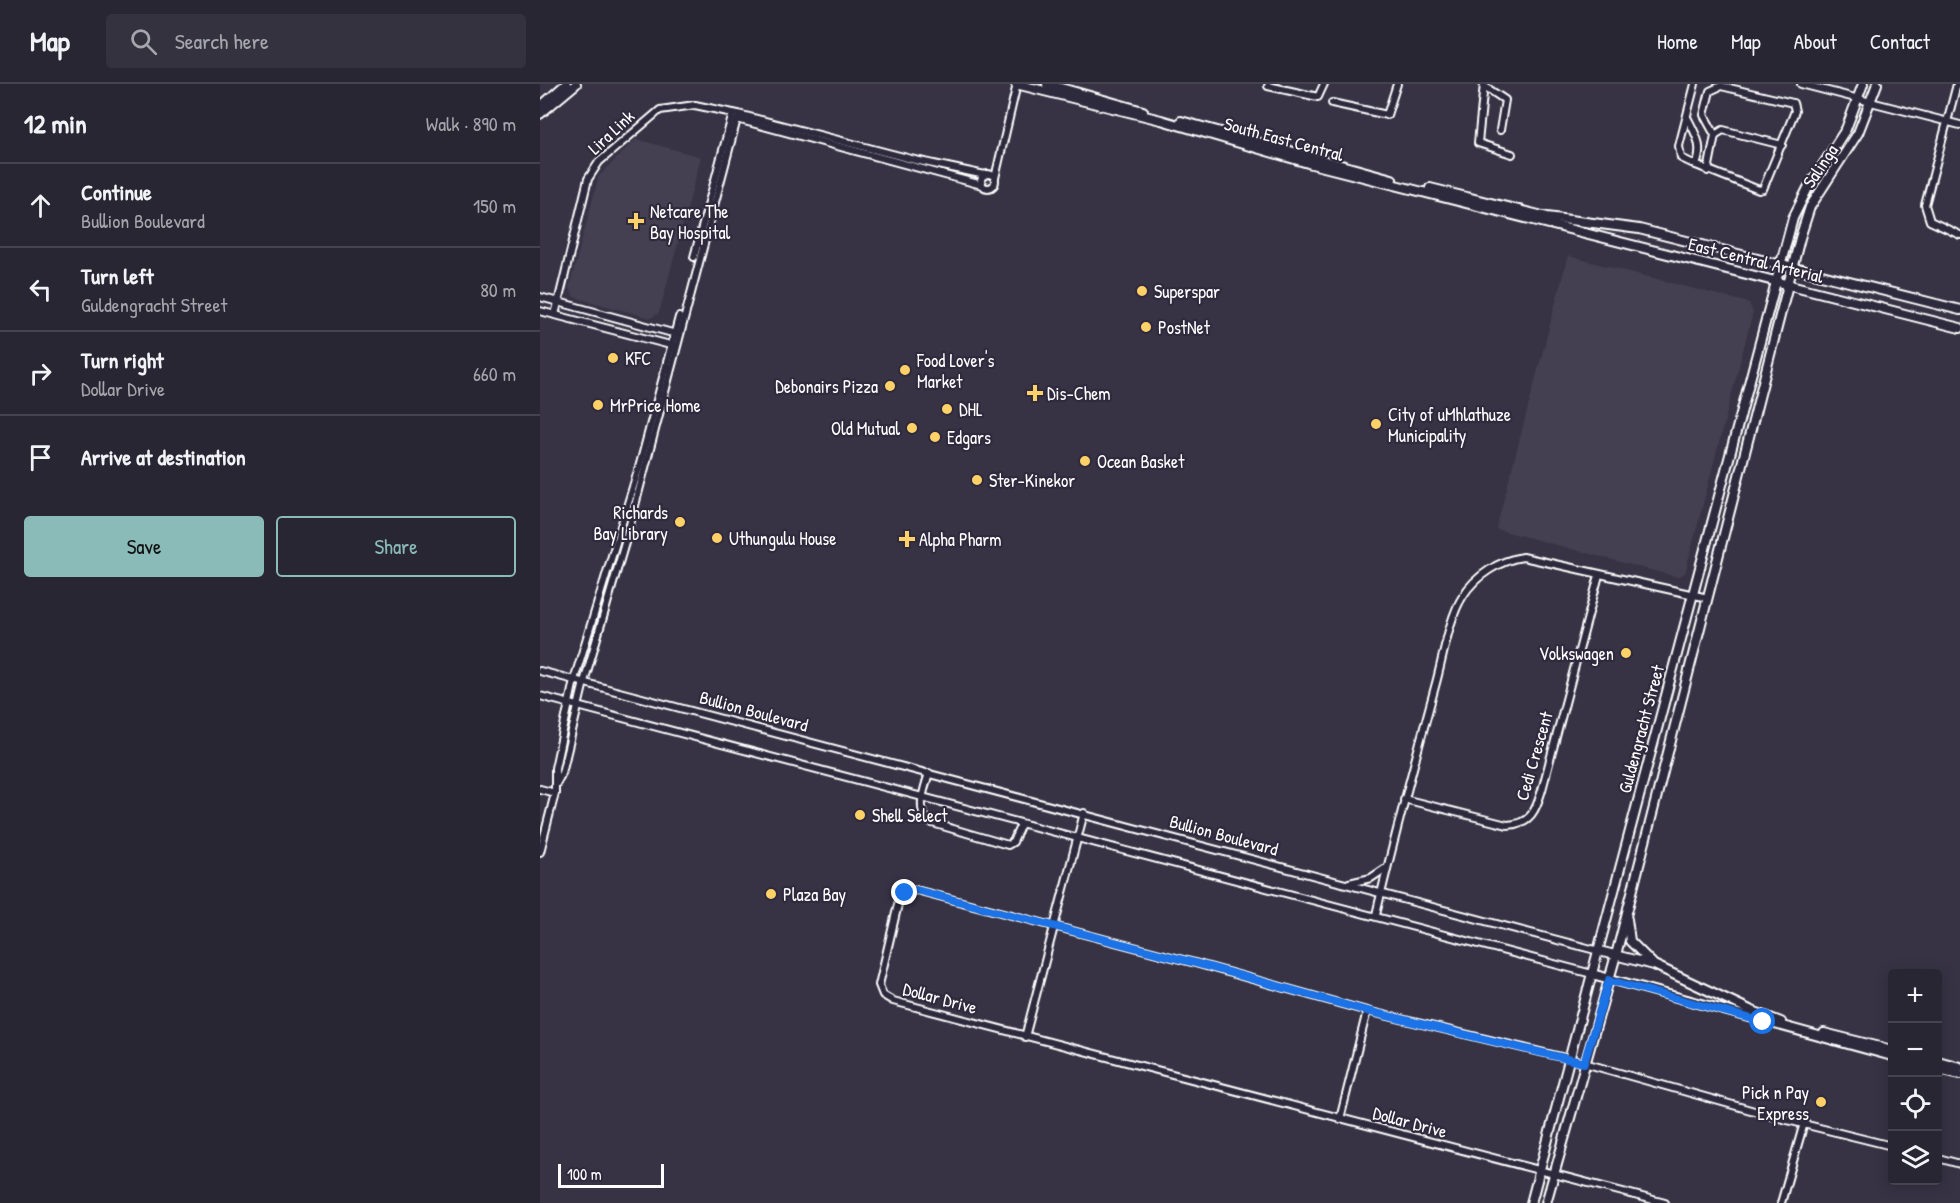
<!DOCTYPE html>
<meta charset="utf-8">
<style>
body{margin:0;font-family:"Patrick Hand",sans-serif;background:#353240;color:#f1f3f6}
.controls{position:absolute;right:18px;bottom:18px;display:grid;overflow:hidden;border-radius:6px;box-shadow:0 3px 15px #0003}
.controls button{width:54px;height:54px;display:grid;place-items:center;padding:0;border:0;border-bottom:2px solid #45434f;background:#292634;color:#f1f3f6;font:30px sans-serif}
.scale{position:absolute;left:18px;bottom:15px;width:106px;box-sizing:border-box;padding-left:6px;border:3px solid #fff;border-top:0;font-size:16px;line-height:21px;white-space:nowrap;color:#fff;-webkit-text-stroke:4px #2f2a3d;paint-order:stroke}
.stop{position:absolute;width:18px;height:18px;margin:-14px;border:4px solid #1a73e8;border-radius:50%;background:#fff}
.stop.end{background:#1a73e8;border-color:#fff;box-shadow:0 2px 6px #0008}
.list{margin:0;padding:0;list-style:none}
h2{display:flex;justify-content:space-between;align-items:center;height:78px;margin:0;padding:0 24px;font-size:26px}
h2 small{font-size:20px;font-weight:400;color:#a5a5ac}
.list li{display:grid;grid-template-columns:39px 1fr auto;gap:18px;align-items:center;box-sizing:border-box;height:84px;padding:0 24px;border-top:2px solid #45434f}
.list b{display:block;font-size:22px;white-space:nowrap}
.list p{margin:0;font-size:20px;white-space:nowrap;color:#a5a5ac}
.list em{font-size:20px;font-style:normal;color:#a5a5ac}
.actions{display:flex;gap:12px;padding:18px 24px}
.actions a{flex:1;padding:14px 0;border:2px solid #8bbbb9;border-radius:6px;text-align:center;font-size:21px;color:#8bbbb9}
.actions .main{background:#8bbbb9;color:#111}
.icon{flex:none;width:33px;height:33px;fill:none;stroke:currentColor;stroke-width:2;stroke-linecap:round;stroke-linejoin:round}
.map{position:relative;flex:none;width:1420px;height:1119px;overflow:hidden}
header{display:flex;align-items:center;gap:36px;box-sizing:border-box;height:84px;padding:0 30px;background:#292634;border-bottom:2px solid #45434f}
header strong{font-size:28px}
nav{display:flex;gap:33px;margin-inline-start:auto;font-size:21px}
.search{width:420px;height:54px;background:#353240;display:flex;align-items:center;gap:15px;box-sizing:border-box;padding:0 21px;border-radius:6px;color:#a5a5ac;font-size:22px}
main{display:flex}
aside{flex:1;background:#292634}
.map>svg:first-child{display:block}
</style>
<header>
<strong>Map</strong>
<div class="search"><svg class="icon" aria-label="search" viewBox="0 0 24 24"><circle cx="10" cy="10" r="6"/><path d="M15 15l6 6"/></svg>Search here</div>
<nav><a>Home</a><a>Map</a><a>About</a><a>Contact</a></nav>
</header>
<main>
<aside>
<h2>12 min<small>Walk · 890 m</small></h2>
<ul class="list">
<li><svg class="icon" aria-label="ahead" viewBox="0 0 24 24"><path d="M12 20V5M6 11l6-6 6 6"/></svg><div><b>Continue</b><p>Bullion Boulevard</p></div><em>150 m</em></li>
<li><svg class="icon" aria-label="left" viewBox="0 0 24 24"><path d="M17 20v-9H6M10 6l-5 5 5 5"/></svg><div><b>Turn left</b><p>Guldengracht Street</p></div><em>80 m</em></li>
<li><svg class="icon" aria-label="right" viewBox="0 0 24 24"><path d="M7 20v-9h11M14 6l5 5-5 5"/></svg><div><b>Turn right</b><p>Dollar Drive</p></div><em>660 m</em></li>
<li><svg class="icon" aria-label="arrive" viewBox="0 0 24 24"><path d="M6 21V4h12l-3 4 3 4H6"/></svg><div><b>Arrive at destination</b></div></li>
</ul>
<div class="actions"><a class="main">Save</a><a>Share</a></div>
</aside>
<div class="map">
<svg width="1420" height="1119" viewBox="0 0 1420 1119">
<rect width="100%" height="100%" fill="#373345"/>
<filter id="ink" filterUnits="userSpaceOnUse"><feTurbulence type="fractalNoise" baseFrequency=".0167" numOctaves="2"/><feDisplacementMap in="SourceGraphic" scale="12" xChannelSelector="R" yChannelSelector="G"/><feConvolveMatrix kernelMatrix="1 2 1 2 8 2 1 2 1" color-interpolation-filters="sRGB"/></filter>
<g filter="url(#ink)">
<g fill="#444051">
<polygon points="96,55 161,73 119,229 111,234 34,213 29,204 59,92"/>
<polygon points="1028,172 1209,219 1213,228 1145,489 1137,493 956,445"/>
</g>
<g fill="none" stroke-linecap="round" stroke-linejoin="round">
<defs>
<g id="minor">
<polyline points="944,0 938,59 972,70"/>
<polyline points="1261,0 1420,41"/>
<polyline points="1417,0 1385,121 1390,137 1420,151"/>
<polyline points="728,2 778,13 784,0"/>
<polyline points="944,2 965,16 960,46"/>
<polyline points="792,19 847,31 857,0"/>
<polyline points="198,30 375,76 445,91"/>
<path d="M 1147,33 C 1156,51 1164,62 1156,81 L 1141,74 L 1139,62 L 1155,0"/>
<polyline points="1175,51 1183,46 1242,61"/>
<polyline points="1156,81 1219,106 1223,105 1255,27 1253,19 1181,2 1170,7 1164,31 1175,51 1168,87"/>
<circle cx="448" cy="97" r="7"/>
<polyline points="455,94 477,0"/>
<polyline points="154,173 193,29 198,30"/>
<polyline points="0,213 136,250"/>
<polyline points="0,227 134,262"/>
<polyline points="15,231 48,95 59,78 120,26 155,21 193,29"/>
<polyline points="0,587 1059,867"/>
<polyline points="0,612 1052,890"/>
<path d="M 389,689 C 385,703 375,726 389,738 L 468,761 L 473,758 L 481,740"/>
<polyline points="16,700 22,689 44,598 87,452 197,35 442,101"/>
<polyline points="0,705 15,709"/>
<path d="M 864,715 L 967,741 C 991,740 996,726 1002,706 L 1059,491"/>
<polyline points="0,768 15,709 15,684 34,596 100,380 139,233"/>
<polyline points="809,799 831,794 846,784"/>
<path d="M 836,831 C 854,753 875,676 896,599 C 903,574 909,533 923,512 C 935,492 960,476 983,473 L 1168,514"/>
<polyline points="485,953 544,729"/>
<polyline points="800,1035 827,927"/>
<polyline points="1398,1074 1420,1080"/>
<polyline points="1125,1119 353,917 343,911 339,901 359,816 365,809 376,806 655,879 827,927 1030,975 1239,1034 1352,1062"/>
<polyline points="1241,1119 1264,1039"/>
</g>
<g id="tertiary">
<polyline points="476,0 621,36 768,79 1420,244"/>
<polyline points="507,0 603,27"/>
<polyline points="0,23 26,0"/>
<polyline points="0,30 36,0"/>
<polyline points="641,37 852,95"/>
<polyline points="890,104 1007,133 1099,145 1420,226"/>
<polyline points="1087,835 1090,857 1112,879"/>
<polyline points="1059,867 1114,881 1210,926 1241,938"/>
<polyline points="1052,890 1352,972"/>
<polyline points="1284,949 1352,966"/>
<polyline points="1398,977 1420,983"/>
<polyline points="1398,985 1420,990"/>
<polyline points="991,1119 1253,134 1268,104 1306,45 1323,0"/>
<polyline points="1006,1119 1076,871 1260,154 1270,123 1318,49 1337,0"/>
</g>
</defs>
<use href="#minor" stroke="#fff" stroke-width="10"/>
<use href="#tertiary" stroke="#fff" stroke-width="12"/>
<use href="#minor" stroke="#2f2a3d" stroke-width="6"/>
<use href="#tertiary" stroke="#2f2a3d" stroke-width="8"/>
</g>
</g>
<g fill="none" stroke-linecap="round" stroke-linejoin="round" filter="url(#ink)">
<polyline stroke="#1a73e8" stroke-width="8" points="365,809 376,806 655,879 827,927 1044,979 1069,896 1223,938"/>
</g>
<g fill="#ffd166" stroke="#2f2a3d" stroke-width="2">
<path d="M93 128h6v6h6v6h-6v6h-6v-6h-6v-6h6z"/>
<circle cx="602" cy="207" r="6"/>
<circle cx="606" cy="243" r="6"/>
<circle cx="73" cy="274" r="6"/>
<circle cx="365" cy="286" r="6"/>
<circle cx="350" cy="302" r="6"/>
<path d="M492 300h6v6h6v6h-6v6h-6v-6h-6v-6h6z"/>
<circle cx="58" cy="321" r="6"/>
<circle cx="407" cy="325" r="6"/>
<circle cx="836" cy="340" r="6"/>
<circle cx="372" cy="344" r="6"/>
<circle cx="395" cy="353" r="6"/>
<circle cx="545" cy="377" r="6"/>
<circle cx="437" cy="396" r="6"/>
<circle cx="140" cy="438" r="6"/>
<circle cx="177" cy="454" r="6"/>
<path d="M364 446h6v6h6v6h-6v6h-6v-6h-6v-6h6z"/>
<circle cx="1086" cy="569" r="6"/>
<circle cx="320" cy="731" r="6"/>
<circle cx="231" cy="810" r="6"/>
<circle cx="1281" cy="1018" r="6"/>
</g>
<g text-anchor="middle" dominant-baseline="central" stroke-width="4.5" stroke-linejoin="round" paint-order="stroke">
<g font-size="18" fill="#fff" stroke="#2f2a3d">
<text transform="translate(71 48) rotate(-43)">Lira Link</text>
<text transform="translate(744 55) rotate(15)">South East Central</text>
<text transform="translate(1280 82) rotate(-56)">Salinga</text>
<text transform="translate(1216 176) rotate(14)">East Central Arterial</text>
<text transform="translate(214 627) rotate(15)">Bullion Boulevard</text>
<text transform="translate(1101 645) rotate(-75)">Guldengracht Street</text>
<text transform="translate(994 672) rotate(-74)">Cedi Crescent</text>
<text transform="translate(684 751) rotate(15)">Bullion Boulevard</text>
<text transform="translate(400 914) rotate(15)">Dollar Drive</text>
<text transform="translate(870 1038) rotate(15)">Dollar Drive</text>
</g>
<g font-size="18" fill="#fff" stroke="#2f2a3d" text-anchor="start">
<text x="110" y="127">Netcare The<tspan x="110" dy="21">Bay Hospital</tspan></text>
<text x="614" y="207">Superspar</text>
<text x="618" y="243">PostNet</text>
<text x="85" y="274">KFC</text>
<text x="377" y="276">Food Lover's<tspan x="377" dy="21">Market</tspan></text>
<text x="338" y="302" text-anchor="end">Debonairs Pizza</text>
<text x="507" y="309">Dis-Chem</text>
<text x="70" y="321">MrPrice Home</text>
<text x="419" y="325">DHL</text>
<text x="848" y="330">City of uMhlathuze<tspan x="848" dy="21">Municipality</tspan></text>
<text x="360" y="344" text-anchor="end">Old Mutual</text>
<text x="407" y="353">Edgars</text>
<text x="557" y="377">Ocean Basket</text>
<text x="449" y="396">Ster-Kinekor</text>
<text x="128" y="428" text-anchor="end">Richards<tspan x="128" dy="21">Bay Library</tspan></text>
<text x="189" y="454">Uthungulu House</text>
<text x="379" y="455">Alpha Pharm</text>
<text x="1074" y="569" text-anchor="end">Volkswagen</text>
<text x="332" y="731">Shell Select</text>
<text x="243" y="810">Plaza Bay</text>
<text x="1269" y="1008" text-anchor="end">Pick n Pay<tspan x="1269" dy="21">Express</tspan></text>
</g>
</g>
</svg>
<div class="controls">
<button>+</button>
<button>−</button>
<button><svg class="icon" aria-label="locate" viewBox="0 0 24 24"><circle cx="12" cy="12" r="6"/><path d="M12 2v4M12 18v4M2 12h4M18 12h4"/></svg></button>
<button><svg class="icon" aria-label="layers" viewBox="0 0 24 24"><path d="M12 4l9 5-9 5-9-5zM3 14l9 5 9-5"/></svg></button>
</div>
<div class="scale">100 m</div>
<div class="stop" style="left:1223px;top:938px"></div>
<div class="stop end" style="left:365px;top:809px"></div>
</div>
</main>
